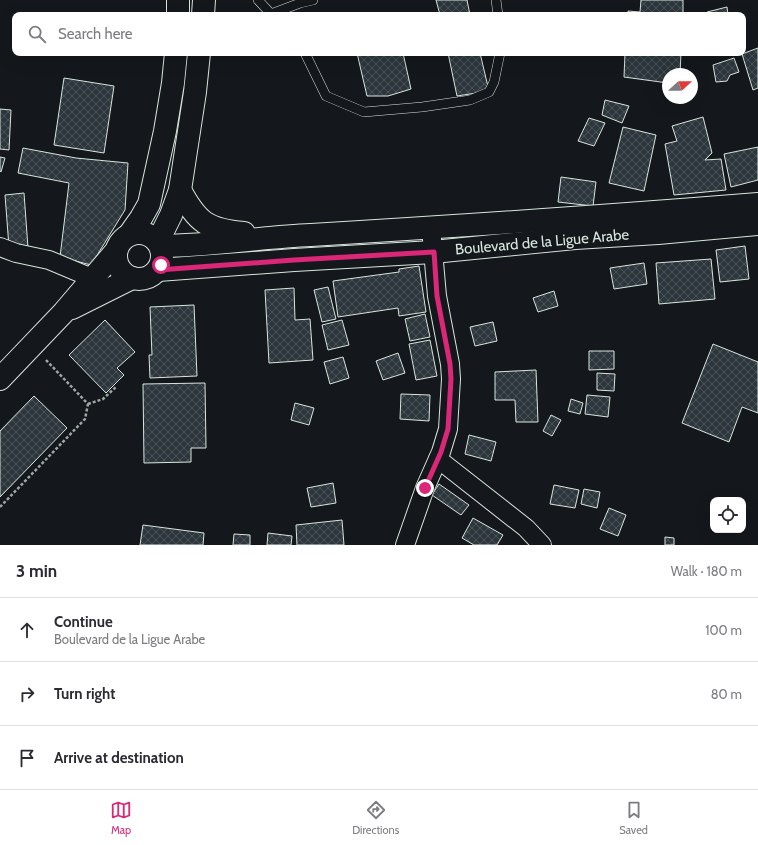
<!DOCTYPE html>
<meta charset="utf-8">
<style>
body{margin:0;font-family:Cabin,sans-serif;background:#f2f2f3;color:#2b2b33}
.controls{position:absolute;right:12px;bottom:12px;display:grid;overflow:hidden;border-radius:8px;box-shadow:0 4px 16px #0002}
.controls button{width:36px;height:36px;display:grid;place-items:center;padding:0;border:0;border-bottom:1px solid #e1e1e2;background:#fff;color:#2b2b33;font:20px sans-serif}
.compass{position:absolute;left:662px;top:68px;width:36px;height:36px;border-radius:50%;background:#fff;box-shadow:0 4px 16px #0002;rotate:69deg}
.stop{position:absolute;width:12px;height:12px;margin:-9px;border:3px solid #db2777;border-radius:50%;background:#fff}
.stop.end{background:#db2777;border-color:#fff;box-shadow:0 1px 4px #0008}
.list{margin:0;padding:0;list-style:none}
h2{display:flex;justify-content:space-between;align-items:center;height:52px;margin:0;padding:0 16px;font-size:17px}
h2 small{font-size:13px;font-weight:400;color:#7c7c81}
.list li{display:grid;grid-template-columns:26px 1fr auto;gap:12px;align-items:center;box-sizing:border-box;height:64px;padding:0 16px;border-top:1px solid #e1e1e2}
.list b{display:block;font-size:15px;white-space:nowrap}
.list p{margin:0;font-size:13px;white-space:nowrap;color:#7c7c81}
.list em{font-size:13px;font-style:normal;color:#7c7c81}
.icon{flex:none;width:22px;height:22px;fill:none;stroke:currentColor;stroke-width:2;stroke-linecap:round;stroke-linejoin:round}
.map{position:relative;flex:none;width:758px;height:545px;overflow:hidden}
.search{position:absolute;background:#fff;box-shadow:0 4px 16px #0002;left:12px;right:12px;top:12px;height:44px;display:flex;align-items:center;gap:10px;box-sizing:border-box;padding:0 14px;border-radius:8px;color:#7c7c81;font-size:15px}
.sheet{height:244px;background:#fff}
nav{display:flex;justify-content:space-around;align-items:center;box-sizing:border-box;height:56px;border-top:1px solid #e1e1e2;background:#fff;font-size:11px;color:#7c7c81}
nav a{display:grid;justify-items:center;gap:2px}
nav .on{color:#db2777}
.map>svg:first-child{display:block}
</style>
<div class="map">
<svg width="758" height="545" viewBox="0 0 758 545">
<defs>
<pattern id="building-cross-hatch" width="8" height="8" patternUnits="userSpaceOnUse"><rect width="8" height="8" fill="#2c363c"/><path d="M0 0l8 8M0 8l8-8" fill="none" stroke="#4a5358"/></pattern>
</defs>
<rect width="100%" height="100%" fill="#14181c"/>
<g fill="url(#building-cross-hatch)" stroke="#d8e6dc">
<polygon points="436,0 467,0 470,15 440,15"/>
<polygon points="641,0 683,0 683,15 628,15 628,11 640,12"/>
<polygon points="727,7 728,15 708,15 707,12"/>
<polygon points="758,48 758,88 753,90 742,54"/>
<polygon points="357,53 403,53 411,89 388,96 367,96"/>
<polygon points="448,53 480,53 489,91 457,96"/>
<polygon points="625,53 681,53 680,74 668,74 668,83 624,77"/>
<polygon points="734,58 739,72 730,75 727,81 716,82 713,65"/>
<polygon points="64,78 114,86 104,153 54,145"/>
<polygon points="605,100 629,106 622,123 602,115"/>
<polygon points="0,109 11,110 9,150 0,149"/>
<polygon points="703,117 712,153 705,160 721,159 726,190 674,195 665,144 677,141 672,126"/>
<polygon points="589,118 605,123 594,146 578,141"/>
<polygon points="623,127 656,135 644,191 609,183"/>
<polygon points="758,147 758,180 731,187 724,154"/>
<polygon points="23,148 76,158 128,163 125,210 91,265 60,257 69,183 18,173"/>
<polygon points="0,157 5,158 1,172 0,171"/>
<polygon points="561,177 596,182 593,206 558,202"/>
<polygon points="24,193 28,248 9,247 5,195"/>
<polygon points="745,246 749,279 720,282 716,250"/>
<polygon points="711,259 715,299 659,304 656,263"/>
<polygon points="644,263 647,284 614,289 610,268"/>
<polygon points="419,266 426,312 399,316 398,308 338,317 333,281 399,272 399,269"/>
<polygon points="328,287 336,319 322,322 314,290"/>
<polygon points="294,288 295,320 310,319 313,360 269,363 265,290"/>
<polygon points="554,291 558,306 538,312 533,298"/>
<polygon points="194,305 197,376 150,378 149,355 152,355 150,307"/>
<polygon points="425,314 430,337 410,341 405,319"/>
<polygon points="105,320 135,352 117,368 124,375 106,393 69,355"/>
<polygon points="342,320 349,345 328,350 322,325"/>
<polygon points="493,322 497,341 475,346 470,327"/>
<polygon points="430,340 437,376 416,380 409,344"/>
<polygon points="713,344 758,362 758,413 742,407 729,442 682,423"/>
<polygon points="589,351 614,351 614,369 589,370"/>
<polygon points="398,353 405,373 383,380 376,361"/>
<polygon points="343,357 349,378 330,384 324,362"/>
<polygon points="536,370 538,422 516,422 515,400 495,400 495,372"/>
<polygon points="597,373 615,374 614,391 597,390"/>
<polygon points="205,383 206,448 191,448 191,462 144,463 143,384"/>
<polygon points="401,394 430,395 429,421 400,419"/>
<polygon points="587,395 610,397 608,417 585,414"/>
<polygon points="34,396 67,428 0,497 0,431"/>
<polygon points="571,399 583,403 580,414 568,411"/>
<polygon points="295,403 314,408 309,425 291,420"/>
<polygon points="551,415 561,420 552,436 543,431"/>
<polygon points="469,435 496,442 491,461 465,454"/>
<polygon points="333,483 336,503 311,507 307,488"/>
<polygon points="439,484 469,505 461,515 432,495"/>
<polygon points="554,485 579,490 575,508 550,504"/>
<polygon points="584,489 600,492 597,508 581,504"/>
<polygon points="609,508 626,515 618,536 600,529"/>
<polygon points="473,518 503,535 497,545 474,545 462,538"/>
<polygon points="342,520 344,545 297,545 296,525"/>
<polygon points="143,525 204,533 203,545 140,545"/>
<polygon points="268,533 292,536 291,545 267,545"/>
<polygon points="234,534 250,535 250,545 233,545"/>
<polygon points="665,537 674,538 674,545 665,545"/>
</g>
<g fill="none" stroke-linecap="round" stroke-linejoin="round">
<defs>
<g id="lane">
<polyline points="258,0 272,15"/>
<polyline points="496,0 498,15"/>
<polyline points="271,14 300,3 313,0"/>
<polyline points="305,53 326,96 364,112 422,107 470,100 489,92 494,82 500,53"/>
</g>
<g id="street">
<polyline points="0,247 16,253 49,260 92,278"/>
<polyline points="438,459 526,528 542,545"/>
<polyline points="405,545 425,488 441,452 448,429 451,379 450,364 437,296 431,228"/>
</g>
<g id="secondary">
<polyline points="178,15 178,0"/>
<polyline points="203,15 204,0"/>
<polyline points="129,235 141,218 149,204 165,131 173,83 176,53"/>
<polyline points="158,241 171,215 180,190 195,92 199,53"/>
</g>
<g id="primary">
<path d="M 180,190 C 197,222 207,230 244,233"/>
<circle cx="139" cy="256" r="23"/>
<path d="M 161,246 C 211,246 261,237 311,235 C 460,226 609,216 758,204"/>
<polyline points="158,270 294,260 433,252 575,238 658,233 758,224"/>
<polyline points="72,308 132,278"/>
<polyline points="0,379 64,312 116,251"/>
</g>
</defs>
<use href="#lane" stroke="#d8e6dc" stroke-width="10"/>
<use href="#street" stroke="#d8e6dc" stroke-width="20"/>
<use href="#secondary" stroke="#d8e6dc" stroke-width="24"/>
<use href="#primary" stroke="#d8e6dc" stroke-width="24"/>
<g stroke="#9da8a2" stroke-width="2.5" stroke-dasharray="3 2" stroke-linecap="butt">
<polyline points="46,360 88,404"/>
<polyline points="88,404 103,399 117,386"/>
<polyline points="0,507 85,419 88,404"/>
</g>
<use href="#lane" stroke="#14181c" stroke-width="9"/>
<use href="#street" stroke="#14181c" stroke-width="18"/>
<use href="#secondary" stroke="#14181c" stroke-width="22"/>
<use href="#primary" stroke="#14181c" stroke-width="22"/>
</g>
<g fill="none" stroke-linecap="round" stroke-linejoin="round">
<polyline stroke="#db2777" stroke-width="5" points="161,265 158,270 294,260 434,252 437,296 450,364 451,379 448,429 441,452 425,488"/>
</g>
<g text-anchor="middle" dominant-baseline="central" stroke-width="3" stroke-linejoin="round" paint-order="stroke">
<g font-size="15" fill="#d8e6dc" stroke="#14181c">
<text transform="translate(542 242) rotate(-5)">Boulevard de la Ligue Arabe</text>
</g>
</g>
</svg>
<div class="controls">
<button><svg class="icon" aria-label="locate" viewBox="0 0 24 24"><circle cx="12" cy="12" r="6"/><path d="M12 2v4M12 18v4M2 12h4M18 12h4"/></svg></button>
</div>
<svg class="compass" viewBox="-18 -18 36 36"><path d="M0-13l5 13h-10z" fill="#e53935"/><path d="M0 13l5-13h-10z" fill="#7c7c81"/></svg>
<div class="stop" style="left:161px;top:265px"></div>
<div class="stop end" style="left:425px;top:488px"></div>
<div class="search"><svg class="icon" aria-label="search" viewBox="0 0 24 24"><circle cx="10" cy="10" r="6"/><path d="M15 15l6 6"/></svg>Search here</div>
</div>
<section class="sheet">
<h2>3 min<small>Walk · 180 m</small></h2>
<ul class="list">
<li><svg class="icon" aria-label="ahead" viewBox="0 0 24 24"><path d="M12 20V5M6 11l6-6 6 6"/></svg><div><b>Continue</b><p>Boulevard de la Ligue Arabe</p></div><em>100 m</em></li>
<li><svg class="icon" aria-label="right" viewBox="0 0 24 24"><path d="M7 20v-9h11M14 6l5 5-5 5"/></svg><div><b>Turn right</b></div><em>80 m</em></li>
<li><svg class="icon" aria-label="arrive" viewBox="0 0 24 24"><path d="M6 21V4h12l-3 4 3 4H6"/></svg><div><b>Arrive at destination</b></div></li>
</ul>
</section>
<nav>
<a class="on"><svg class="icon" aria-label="map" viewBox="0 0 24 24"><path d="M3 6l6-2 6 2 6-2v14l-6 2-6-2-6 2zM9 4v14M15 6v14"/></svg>Map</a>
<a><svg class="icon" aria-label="directions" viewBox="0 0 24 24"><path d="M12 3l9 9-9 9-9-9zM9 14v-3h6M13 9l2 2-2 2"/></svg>Directions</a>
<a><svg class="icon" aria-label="saved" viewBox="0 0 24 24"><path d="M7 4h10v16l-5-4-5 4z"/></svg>Saved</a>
</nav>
